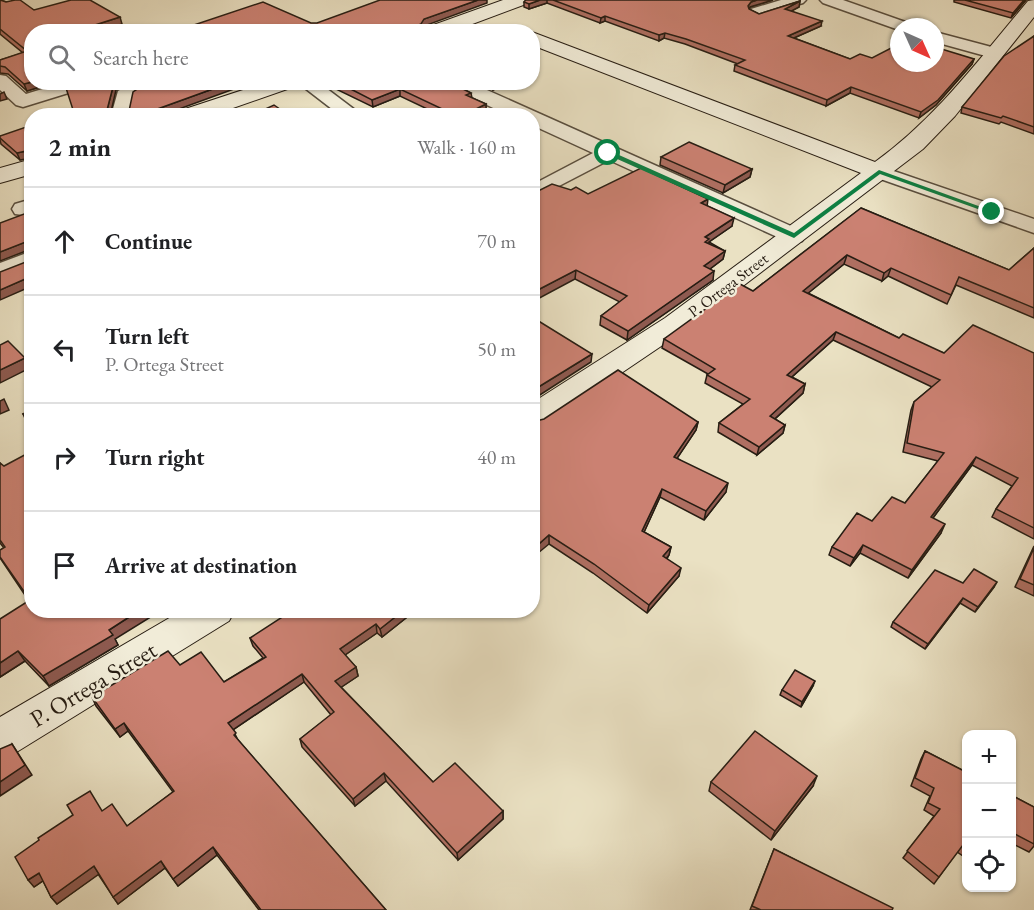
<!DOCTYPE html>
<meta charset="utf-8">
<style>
body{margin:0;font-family:"EB Garamond",serif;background:#f2f2f2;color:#202124}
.controls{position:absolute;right:18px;bottom:18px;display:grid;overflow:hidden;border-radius:12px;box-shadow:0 2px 4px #0004}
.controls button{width:54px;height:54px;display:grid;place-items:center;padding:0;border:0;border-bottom:2px solid #e0e0e0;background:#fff;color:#202124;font:30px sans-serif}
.compass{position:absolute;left:890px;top:18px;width:54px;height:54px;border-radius:50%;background:#fff;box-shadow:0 2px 4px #0004;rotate:135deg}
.stop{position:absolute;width:18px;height:18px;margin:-14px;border:4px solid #0b8043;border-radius:50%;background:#fff}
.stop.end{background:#0b8043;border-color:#fff;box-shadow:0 2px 6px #0008}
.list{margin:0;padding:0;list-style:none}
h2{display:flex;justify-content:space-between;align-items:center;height:78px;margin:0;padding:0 24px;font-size:26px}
h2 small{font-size:20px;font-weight:400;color:#757577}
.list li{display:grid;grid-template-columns:39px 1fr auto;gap:18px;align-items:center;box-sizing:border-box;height:108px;padding:0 24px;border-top:2px solid #e0e0e0}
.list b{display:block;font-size:22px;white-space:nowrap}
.list p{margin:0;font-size:20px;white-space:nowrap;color:#757577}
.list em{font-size:20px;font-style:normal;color:#757577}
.icon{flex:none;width:33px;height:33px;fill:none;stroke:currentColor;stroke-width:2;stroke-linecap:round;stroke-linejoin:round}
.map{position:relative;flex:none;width:1034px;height:910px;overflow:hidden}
.search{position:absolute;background:#fff;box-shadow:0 2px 4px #0004;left:24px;top:24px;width:516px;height:66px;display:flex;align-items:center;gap:15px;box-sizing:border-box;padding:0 21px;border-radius:24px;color:#757577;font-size:22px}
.panel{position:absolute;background:#fff;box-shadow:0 2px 4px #0004;left:24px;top:108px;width:516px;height:510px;border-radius:24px}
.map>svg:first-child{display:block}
</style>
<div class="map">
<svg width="1034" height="910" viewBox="0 0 1034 910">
<rect width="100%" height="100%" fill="#eae1c3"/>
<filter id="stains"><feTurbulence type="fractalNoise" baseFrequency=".00333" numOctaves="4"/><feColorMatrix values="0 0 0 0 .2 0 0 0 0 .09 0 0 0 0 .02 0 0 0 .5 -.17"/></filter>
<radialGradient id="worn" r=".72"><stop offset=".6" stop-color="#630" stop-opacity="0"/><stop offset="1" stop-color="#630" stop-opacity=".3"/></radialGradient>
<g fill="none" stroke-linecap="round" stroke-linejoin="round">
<defs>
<g id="street">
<polygon points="781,0 806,0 803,3 757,17 749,12 751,9"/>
<polygon points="820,0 843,0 911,24 913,27 899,27 899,30 823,3"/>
<polygon points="935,32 999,49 1002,53 999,57 993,58 935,42"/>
<polygon points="0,75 6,76 26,94 65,82 94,82 91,86 23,107 16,105 0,90"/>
<polygon points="135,82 159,82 133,98 130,116 111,116 118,91"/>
<polygon points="297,82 318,82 363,116 341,116"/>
<polygon points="444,82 469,82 802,231 805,236 802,241 794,243 786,241 609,160 532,200 532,185 593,153 532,125 532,116 510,116 447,86"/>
<polygon points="879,166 1034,219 1034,233 872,176 869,172 872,168"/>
<polygon points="32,199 32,213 23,215 15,214 12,209 15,204"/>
<polygon points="32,251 32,267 0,279 0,263"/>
</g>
<g id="secondary">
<polygon points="503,0 529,0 526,4 451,32 423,32 425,28"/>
<path d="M 1034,0 L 1034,17 L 955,116 L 923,149 L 685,330 L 543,426 L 532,429 L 532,403 L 665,318 L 861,173 L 532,45 L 532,32 L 875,162 C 936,118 980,58 1028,1 Z"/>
<polygon points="267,82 299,82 296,86 210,116 176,116 179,111"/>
<polygon points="32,159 32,174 0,183 0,168"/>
<polygon points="183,610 235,610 229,621 15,753 0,758 0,717"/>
</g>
</defs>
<use href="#street" stroke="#584e3f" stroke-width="3"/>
<use href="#secondary" stroke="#271d13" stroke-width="2"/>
<use href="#street" fill="#f1ecd8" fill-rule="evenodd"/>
<use href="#secondary" fill="#f1ecd8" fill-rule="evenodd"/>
</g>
<g fill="#af6f62" stroke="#271d13" stroke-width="1.5">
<polygon points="0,0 34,10 122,24 97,32 32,32 32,82 56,82 27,91 8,74 0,73 0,60 23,53 0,34"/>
<polygon points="526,0 773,0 750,7 749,9 759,14 800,1 799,7 791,11 821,26 794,38 850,59 872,58 974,59 972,64 936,105 919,118 850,93 826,106 734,71 735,65 738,64 685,44 664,38 659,41 605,21 600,23 547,3 529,9 524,7 524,2"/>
<polygon points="954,0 1026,0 1011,18 954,2"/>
<polygon points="1034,36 1034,134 1001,122 999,124 961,113 962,107"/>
<polygon points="322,82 449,82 471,93 472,98 486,104 486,112 477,116 442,116 400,96 373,107 330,86 328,87"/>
<polygon points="475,82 511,82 493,90"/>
<polygon points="0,136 31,158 20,160 1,144 0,140"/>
<polygon points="661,157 752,169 750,177 723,193 660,165"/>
<polygon points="571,190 588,194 707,206 732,226 709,242 725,251 723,259 710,269 713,280 627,340 600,325 601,316 620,302 575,279"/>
<polygon points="861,208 1009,270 1034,248 1034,318 956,285 947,304 888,276 882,281 844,264 808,293 899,338 944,353 1034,353 1034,539 992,517 996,509 1012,486 972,465 933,518 941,533 908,578 860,553 850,566 829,555 832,547 872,521 905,503 938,461 903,452 911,410 914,402 932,387 833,340 792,377 805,384 803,393 775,419 785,425 783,433 757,455 718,432 719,423 743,404 705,383 707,375 708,374 662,348 664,339 753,291"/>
<polygon points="32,410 32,428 28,425 23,414"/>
<polygon points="532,422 698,422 696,430 677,458 726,492 704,520 660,497 644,532 671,547 669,555 667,559 679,576 647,613 593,573 549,544"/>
<polygon points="0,463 115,639 118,645 49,686 25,661 0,677 29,601 0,558 0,550 4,548 0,543"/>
<polygon points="1034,546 1034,596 1015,587"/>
<polygon points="963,583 994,587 975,612 960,603 925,649 891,627 893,622"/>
<polygon points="416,610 382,637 377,633 345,655 356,667 358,676 341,687 433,782 503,811 503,819 458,860 386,781 355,806 302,747 300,739 331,715 304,682 233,730 238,740 386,910 259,910 217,855 178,886 165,868 118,904 98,874 57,904 51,897 43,881 34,887 102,811 127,826 173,792 128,731 120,737 96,706 92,697 180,665 224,682 263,658 253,646 250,638"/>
<polygon points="813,686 801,707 780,695 782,690"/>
<polygon points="925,751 966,772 966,858 957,852 934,884 903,858 934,816 924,810 930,796 911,786 921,759"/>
<polygon points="711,782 813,786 771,840 709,791"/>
<polygon points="1011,795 1034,807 1034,846 1029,852 1011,843"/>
<polygon points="774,849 892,910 750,910"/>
</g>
<g fill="#8e5a50" stroke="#271d13" stroke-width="1.5">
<polygon points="478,0 487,0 487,3 424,26 421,31 413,27 424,19"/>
<polygon points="540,0 547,0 547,3 529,9 529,4"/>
<polygon points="757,0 773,0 750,7 747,11 748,6 751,2"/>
<polygon points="1024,0 1026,0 1011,18 1013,13"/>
<polygon points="800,1 799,7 784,15 785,9"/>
<polygon points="605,16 605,21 600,23 601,18"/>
<polygon points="120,17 122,24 97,32 73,32"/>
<polygon points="822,21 821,26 787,41 788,36"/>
<polygon points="665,33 664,38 659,41 659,35"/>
<polygon points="974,59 972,64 936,105 919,118 921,112"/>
<polygon points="32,82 56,82 27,91 24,84"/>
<polygon points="115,82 130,82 116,90 110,116 107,110 114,83"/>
<polygon points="232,82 253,82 160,116 138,116"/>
<polygon points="495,82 511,82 493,90 493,83"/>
<polygon points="851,87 850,93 826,106 827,100"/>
<polygon points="400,89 400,96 373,107 372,100"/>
<polygon points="4,92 7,99 0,101 0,94"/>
<polygon points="486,104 486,112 477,116 462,116"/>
<polygon points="131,112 132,116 122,116"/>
<polygon points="31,150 32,158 20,160 17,153"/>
<polygon points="752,169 750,177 723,193 725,185"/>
<polygon points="708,199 707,207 701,203"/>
<polygon points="734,218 732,226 709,242 708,248 704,250 705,237"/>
<polygon points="28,241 31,249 0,261 0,252"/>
<polygon points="725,251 723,259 702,275 704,266"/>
<polygon points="847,255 844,264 801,299 803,291"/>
<polygon points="891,268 888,276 882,281 884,273"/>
<polygon points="576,270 575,279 532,302 532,293"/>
<polygon points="714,271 713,280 627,340 628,331"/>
<polygon points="32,276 32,286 0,300 0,290"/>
<polygon points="836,332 833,340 785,383 787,375"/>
<polygon points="592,354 591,362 532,400 532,391"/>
<polygon points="25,358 30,368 0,383 0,370"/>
<polygon points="805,384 803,393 768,425 770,416"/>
<polygon points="4,399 9,410 0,414 0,401"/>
<polygon points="698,422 696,430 672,466 674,457"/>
<polygon points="785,425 783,433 757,455 759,447"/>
<polygon points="976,457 972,465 927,526 931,517"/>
<polygon points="728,483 726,492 704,520 706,511"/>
<polygon points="662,489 660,497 641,539 642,531"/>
<polygon points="945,524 941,533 908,578 912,570"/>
<polygon points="549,535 549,544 532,558 532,550"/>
<polygon points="863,545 860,553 850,566 854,558"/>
<polygon points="671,547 669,555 661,565 663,556"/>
<polygon points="681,568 679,576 647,613 649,605"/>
<polygon points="997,582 994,587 975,612 978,607"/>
<polygon points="963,598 960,603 925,649 928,644"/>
<polygon points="140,610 162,610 115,639 118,645 49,686 43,676 109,630"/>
<polygon points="404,610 416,610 382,637 380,629"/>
<polygon points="376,624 377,633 342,657 340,649"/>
<polygon points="18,651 25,661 0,677 0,663"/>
<polygon points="356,667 358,676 337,690 335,681"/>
<polygon points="302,674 304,682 231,731 228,723"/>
<polygon points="815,681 813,686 801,707 802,702"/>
<polygon points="124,723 128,731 120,737 115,729"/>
<polygon points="12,744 32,775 0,796 0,782"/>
<polygon points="384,773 386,781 355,806 353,799"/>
<polygon points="817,776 813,786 771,840 775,831"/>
<polygon points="503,811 503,819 458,860 457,853"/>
<polygon points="213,847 217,855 178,886 173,879"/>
<polygon points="161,861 165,868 118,904 113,897"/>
<polygon points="94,866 99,874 57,904 51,897"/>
<polygon points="39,873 44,880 34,887 28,880"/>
</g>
<g fill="#cb8172" stroke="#271d13" stroke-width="1.5">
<polygon points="0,0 6,2 15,0 20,0 34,10 71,0 90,0 120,17 73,32 32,32 32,82 24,84 5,67 0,66 0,60 27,51 0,29"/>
<polygon points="380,0 478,0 424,19 421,24 413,27 424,32 173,32 263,2 311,23 317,23"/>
<polygon points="526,0 540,0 529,4 524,2"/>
<polygon points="553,0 757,0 751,2 748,6 749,9 759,14 800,1 785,9 822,21 788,36 850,59 860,54 872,58 899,44 899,63 935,63 935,47 974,59 938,100 921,112 851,87 827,100 735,65 745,60 686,39 665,33 659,35 605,16 601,18"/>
<polygon points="965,0 1024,0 1013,13"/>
<polygon points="1034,36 1034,127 1003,116 1001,118 962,107 1004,56"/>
<polygon points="85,82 115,82 114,83 107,110 129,111 133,92 148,82 232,82 138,116 136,116 131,112 122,116 75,116 66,88"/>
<polygon points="337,82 449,82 471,93 466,95 486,104 462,116 457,116 400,89 372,100"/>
<polygon points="274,105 290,116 250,116"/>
<polygon points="32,125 32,165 31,150 17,153 0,138 0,136"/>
<polygon points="689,142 752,169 725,185 661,157"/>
<polygon points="641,168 708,199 701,203 734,218 705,237 709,239 705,242 725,251 704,266 714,271 628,331 601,316 627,296 576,270 532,293 532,194 552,184 571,190 576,187 588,194"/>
<polygon points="861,208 1009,270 1034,248 1034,308 959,277 951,295 891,268 884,273 847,255 803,291 899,338 903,334 944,353 973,325 1034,353 1034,528 996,509 1018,478 976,457 931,517 945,524 912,570 863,545 854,558 832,547 857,513 872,521 892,497 905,503 944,453 907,443 914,402 940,380 836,332 787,375 805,384 770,416 785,425 759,447 719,423 750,399 707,375 715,369 664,339 740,284 753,291"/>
<polygon points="32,211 32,276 0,290 0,272 31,260 31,243 28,241 0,252 0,223"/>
<polygon points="532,317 592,354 532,391"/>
<polygon points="8,341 25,358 0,370 0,345"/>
<polygon points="618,370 698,422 674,457 728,483 706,511 662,489 642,531 671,547 663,556 681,568 649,605 594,564 549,535 532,550 532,422 544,419"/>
<polygon points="32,410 32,423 23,414"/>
<polygon points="32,451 32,610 140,610 109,630 113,635 43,676 18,651 0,663 0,619 30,600 0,557 0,550 5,547 0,540 0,463 4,466"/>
<polygon points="1034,548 1034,585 1020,579"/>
<polygon points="974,569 997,582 978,607 963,598 928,644 893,622 935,570 963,583"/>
<polygon points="293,610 404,610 380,629 376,624 340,649 356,667 335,681 433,782 455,763 503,811 457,853 384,773 353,799 300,739 334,712 302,674 228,723 236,733 234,735 386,910 261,910 213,847 173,879 161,861 113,897 94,866 51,897 39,873 28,880 15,857 39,840 38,838 73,815 67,805 90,791 102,811 112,804 127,826 174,791 124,723 115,729 92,697 168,651 180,665 201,652 224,682 266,657 250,638"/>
<polygon points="795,670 815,681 802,702 782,690"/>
<polygon points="755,731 817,776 775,831 711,782"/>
<polygon points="12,744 25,765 0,782 0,749"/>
<polygon points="925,751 966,772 966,847 963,845 939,877 907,851 940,809 928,803 934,788 915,778"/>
<polygon points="1011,795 1034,807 1034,844 1011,832"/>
<polygon points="774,849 893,908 892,910 761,910 752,906"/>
</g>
<polygon fill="#0b8043" points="606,151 610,151 794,233 879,170 995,212 989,213 880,174 794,238 606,154"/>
<g text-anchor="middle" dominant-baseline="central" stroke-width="5" stroke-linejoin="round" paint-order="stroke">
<g font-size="16" fill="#271d13" stroke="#f1ecd8">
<text transform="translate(728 285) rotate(-37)">P. Ortega Street</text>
</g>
<g font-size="24" fill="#271d13" stroke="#f1ecd8">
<text transform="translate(93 684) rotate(-31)">P. Ortega Street</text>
</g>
</g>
<rect width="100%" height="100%" filter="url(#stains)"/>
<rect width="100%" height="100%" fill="url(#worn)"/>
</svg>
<div class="controls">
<button>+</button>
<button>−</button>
<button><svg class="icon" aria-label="locate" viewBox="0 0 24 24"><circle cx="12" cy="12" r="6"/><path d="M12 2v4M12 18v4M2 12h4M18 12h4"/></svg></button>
</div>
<svg class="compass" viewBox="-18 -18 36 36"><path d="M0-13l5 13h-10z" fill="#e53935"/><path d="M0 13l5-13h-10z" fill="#757577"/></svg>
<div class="stop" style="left:608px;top:153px"></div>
<div class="stop end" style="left:992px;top:212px"></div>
<div class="search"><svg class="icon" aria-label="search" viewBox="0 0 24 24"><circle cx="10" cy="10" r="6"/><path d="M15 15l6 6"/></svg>Search here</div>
<section class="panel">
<h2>2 min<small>Walk · 160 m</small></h2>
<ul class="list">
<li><svg class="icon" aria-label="ahead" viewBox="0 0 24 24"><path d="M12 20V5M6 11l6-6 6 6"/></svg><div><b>Continue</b></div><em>70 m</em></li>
<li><svg class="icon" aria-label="left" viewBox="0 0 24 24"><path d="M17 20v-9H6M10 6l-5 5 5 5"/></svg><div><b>Turn left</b><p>P. Ortega Street</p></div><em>50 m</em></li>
<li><svg class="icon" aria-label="right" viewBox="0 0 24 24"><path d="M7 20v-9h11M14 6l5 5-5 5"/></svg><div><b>Turn right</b></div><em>40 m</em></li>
<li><svg class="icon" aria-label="arrive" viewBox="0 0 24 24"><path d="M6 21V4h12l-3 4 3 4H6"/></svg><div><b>Arrive at destination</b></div></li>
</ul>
</section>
</div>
